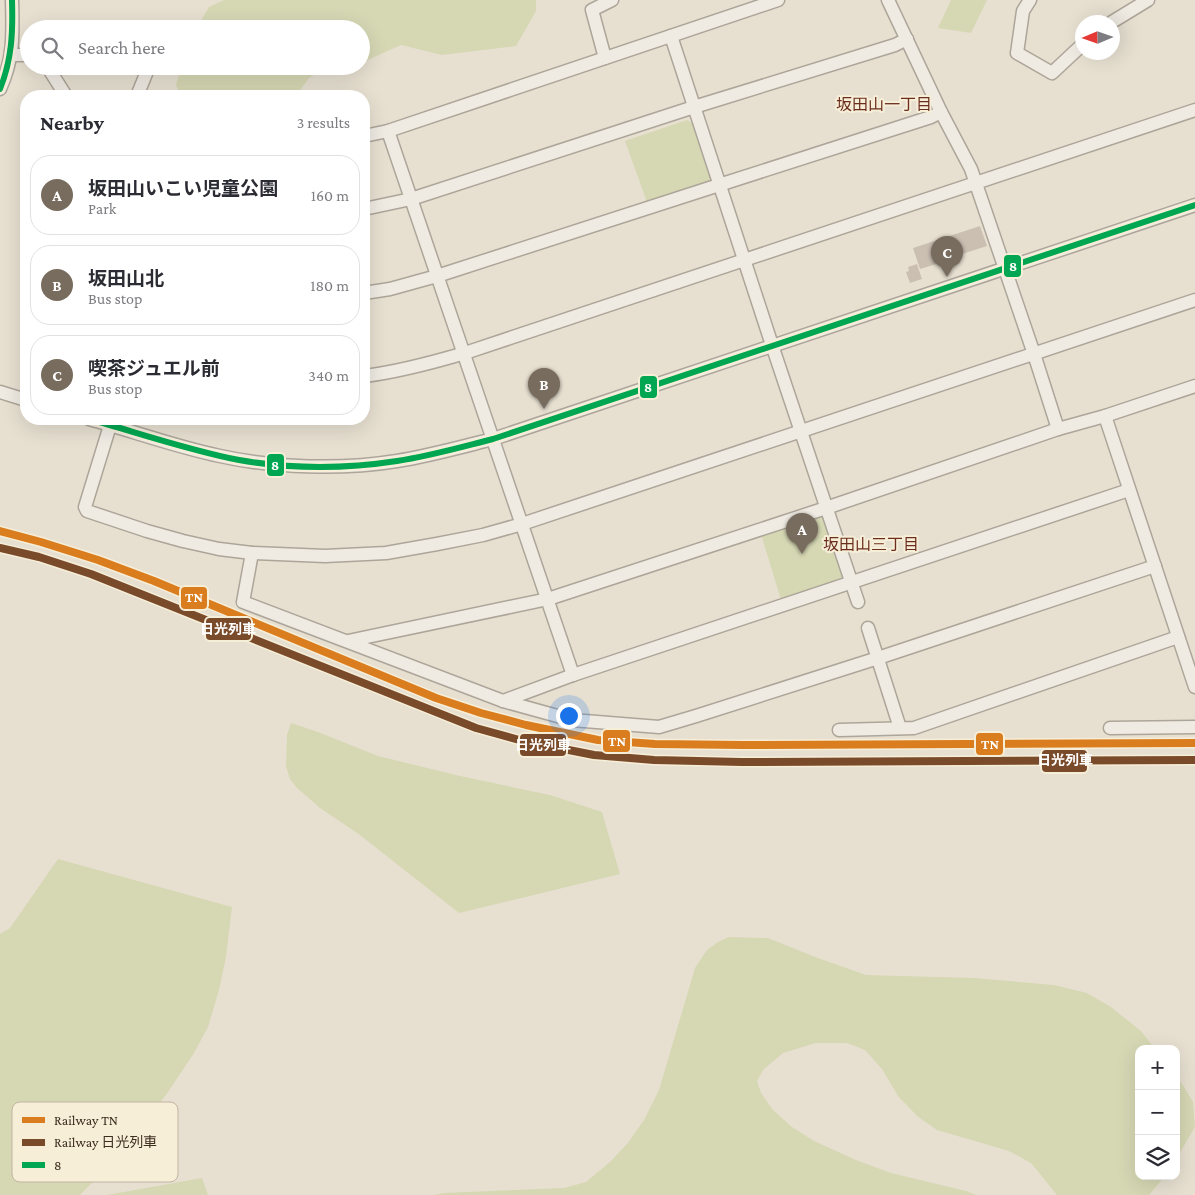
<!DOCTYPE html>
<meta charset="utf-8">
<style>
body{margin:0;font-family:"Crimson Pro","Noto Sans JP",serif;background:#f2f2f3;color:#2b2b33}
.controls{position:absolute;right:15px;bottom:15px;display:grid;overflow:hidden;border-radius:10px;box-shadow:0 5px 20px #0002}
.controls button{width:45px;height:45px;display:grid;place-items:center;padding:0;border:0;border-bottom:1px solid #e1e1e2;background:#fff;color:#2b2b33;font:25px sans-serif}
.compass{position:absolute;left:1075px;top:15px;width:45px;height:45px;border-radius:50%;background:#fff;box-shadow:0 5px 20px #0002;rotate:268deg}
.you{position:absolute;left:568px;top:715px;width:18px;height:18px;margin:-12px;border:4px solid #fff;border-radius:50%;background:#1a73e8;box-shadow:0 0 0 8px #1a73e833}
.badge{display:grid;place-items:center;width:32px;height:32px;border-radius:50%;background:#786c5e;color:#fff;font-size:16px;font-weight:700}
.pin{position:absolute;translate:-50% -41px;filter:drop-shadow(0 1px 2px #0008)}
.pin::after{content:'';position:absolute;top:26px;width:18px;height:15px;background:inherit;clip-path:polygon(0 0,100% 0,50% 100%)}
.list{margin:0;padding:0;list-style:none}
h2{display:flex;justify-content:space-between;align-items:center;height:65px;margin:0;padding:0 20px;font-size:21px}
h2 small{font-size:16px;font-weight:400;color:#7c7c81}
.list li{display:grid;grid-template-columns:32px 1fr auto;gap:15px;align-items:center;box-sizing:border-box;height:80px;margin:0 10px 10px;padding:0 10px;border:1px solid #e1e1e2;border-radius:20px}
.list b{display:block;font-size:19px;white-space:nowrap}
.list p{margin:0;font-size:16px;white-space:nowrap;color:#7c7c81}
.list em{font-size:16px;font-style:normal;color:#7c7c81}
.icon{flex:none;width:28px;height:28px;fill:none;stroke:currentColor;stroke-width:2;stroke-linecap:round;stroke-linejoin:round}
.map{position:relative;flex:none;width:1195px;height:1195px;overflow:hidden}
.search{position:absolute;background:#fff;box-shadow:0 5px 20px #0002;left:20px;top:20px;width:350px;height:55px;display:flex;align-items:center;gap:12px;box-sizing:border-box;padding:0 18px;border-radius:28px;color:#7c7c81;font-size:19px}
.panel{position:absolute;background:#fff;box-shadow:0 5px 20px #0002;left:20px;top:90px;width:350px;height:335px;border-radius:20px}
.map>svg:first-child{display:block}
</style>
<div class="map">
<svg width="1195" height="1195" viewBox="0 0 1195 1195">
<rect width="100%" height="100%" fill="#e7e0d1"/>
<g fill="#d6d7b3">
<polygon points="224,0 536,0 536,11 516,46 442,55 401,45 361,63 361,29 196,29 209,7"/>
<polygon points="951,0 987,0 971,33 938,28"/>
<polygon points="182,66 328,66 309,78 296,96 181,96 176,85"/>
<polygon points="687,120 695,125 711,179 706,187 648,205 625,141"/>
<polygon points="819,516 825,519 843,575 841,579 781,600 761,534"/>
<polygon points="291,723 318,732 378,756 460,776 550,795 602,812 620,874 459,913 360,835 320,808 297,788 290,779 286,766 287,735"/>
<polygon points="58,859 232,907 226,957 219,990 208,1027 194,1053 168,1092 125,1149 80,1195 0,1195 0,934 10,928"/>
<polygon points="729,937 768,938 818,958 866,975 974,978 1054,985 1087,993 1111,1007 1141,1031 1155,1049 1139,1049 1139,1176 1165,1176 1149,1195 1057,1195 1031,1163 1009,1151 937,1130 917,1116 898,1096 882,1069 865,1050 847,1043 816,1043 783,1053 763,1070 757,1081 761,1093 773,1110 792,1127 814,1141 856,1160 891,1173 966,1191 976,1195 434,1195 443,1193 564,1188 586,1182 610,1162 627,1144 644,1120 659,1090 695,968 707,950 718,942"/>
<polygon points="1176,1074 1193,1102 1195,1127 1176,1159"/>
<polygon points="202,1178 208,1195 107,1195"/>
</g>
<g fill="#cbbfb2">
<polygon points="980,226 987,246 959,255 958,256 960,263 948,268 946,261 920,269 913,248"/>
<polygon points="917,264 922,279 910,283 906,272 909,271 908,267"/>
</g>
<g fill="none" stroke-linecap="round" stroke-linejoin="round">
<defs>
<g id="minor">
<polyline points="888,0 941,112 971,169 1034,354 1058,429"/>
<polyline points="1030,0 1023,11 1017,53 1052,73 1082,45"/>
<polyline points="1112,22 1148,0"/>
<polyline points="671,36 772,345 858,602"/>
<polyline points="11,55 29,55"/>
<polyline points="605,58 592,10 612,0"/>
<polyline points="47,66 66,96"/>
<path d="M 0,89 C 14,58 13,34 12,0"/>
<polyline points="137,96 148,69"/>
<polyline points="388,131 573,675"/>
<polyline points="364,136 388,131 778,0"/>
<polyline points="364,209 411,199 694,107 895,45 907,39"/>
<polyline points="364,293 390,289 437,276 719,185 931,117 941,112"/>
<path d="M 364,376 C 398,372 431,363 465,353 L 1195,110"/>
<polyline points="0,392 26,400"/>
<polyline points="1105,416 1195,687"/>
<path d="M 89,419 C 133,431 176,447 220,456 C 274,468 342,470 397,461 C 429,456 461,447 493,439 L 1195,205"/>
<polyline points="112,419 85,507 87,511 147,531 183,541 219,549 252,553 325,556 386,553 437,544 483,535 522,524 1195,300"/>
<polyline points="252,553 243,602 503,701 572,720 659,727 696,716 878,658 1155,566"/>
<polyline points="868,628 900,728"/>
<polyline points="348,641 548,599 826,508 1058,429 1105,416 1195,386"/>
<polyline points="503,701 573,675 1129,490"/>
<polyline points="1110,728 1195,727"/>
<polyline points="839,730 914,728 1178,637"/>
</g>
</defs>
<use href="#minor" stroke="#ada599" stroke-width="15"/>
<use href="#minor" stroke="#efebe3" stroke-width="12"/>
<defs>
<g id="bus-1">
<path d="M 0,89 C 12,59 13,32 12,0"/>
<path d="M 89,419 C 139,433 188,450 239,460 C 290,469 345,469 397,461 C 430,456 461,447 493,439 L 1195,205"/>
</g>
</defs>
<use href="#bus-1" stroke="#f7eed8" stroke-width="10"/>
<use href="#bus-1" stroke="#00a651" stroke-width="6"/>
<defs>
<polyline id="rail-1" points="0,531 41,542 98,560 154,581 436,698 481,713 526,725 598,740 655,744 743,745 1195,743"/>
<polyline id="rail-2" points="0,548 39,557 91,574 476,728 523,741 594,755 654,760 742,762 1195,760"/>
</defs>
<use href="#rail-1" stroke="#f7eed8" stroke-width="11"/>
<use href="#rail-2" stroke="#f7eed8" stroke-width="11"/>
<use href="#rail-1" stroke="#da7d1e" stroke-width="8"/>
<use href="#rail-2" stroke="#7a4b2a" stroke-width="8"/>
</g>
<g text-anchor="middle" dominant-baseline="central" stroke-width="4" stroke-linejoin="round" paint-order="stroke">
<g font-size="16" fill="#6b2e1e" stroke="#f7eed8">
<text x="884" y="104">坂田山一丁目</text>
<text x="871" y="544">坂田山三丁目</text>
</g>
</g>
<rect x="12" y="1102" width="166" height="80" rx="8" fill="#f7eed8" stroke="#bfb4a1" stroke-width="1"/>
<rect x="22" y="1117" width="23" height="6" fill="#da7d1e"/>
<rect x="22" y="1139" width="23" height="7" fill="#7a4b2a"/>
<rect x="22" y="1162" width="23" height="6" fill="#00a651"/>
<g font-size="14" fill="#3d2e20">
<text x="54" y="1125">Railway TN</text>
<text x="54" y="1147">Railway 日光列車</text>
<text x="54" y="1170">8</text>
</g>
<g stroke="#f7eed8" stroke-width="2">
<rect x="1003" y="254" width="19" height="24" rx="5" fill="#00a651"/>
<rect x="639" y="375" width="19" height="24" rx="5" fill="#00a651"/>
<rect x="266" y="453" width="19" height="24" rx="5" fill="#00a651"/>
<rect x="180" y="586" width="28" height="24" rx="5" fill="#da7d1e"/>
<rect x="205" y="617" width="47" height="24" rx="5" fill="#7a4b2a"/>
<rect x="602" y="729" width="29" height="24" rx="5" fill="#da7d1e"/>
<rect x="975" y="732" width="29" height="24" rx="5" fill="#da7d1e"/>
<rect x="519" y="733" width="48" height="24" rx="5" fill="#7a4b2a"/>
<rect x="1041" y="749" width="47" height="24" rx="5" fill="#7a4b2a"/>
</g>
<g font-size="14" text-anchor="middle" font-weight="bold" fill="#fff">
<text x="1013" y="271">8</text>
<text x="648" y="392">8</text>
<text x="275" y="470">8</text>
<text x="194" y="602">TN</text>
<text x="228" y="634">日光列車</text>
<text x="617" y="746">TN</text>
<text x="990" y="749">TN</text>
<text x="543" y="750">日光列車</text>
<text x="1065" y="765">日光列車</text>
</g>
</svg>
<div class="controls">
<button>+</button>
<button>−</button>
<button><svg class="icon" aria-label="layers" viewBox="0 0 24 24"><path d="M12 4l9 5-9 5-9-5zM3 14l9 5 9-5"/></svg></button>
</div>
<svg class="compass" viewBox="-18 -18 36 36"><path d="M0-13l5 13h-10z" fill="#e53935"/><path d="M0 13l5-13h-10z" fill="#7c7c81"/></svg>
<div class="you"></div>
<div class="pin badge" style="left:802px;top:554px">A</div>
<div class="pin badge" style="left:544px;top:409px">B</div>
<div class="pin badge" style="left:947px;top:277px">C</div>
<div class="search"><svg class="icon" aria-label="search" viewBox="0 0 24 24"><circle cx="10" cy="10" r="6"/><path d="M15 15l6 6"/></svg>Search here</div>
<section class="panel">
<h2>Nearby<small>3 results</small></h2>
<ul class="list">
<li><span class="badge">A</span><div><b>坂田山いこい児童公園</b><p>Park</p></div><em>160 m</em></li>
<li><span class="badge">B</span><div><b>坂田山北</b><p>Bus stop</p></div><em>180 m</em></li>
<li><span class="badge">C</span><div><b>喫茶ジュエル前</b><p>Bus stop</p></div><em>340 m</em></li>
</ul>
</section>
</div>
